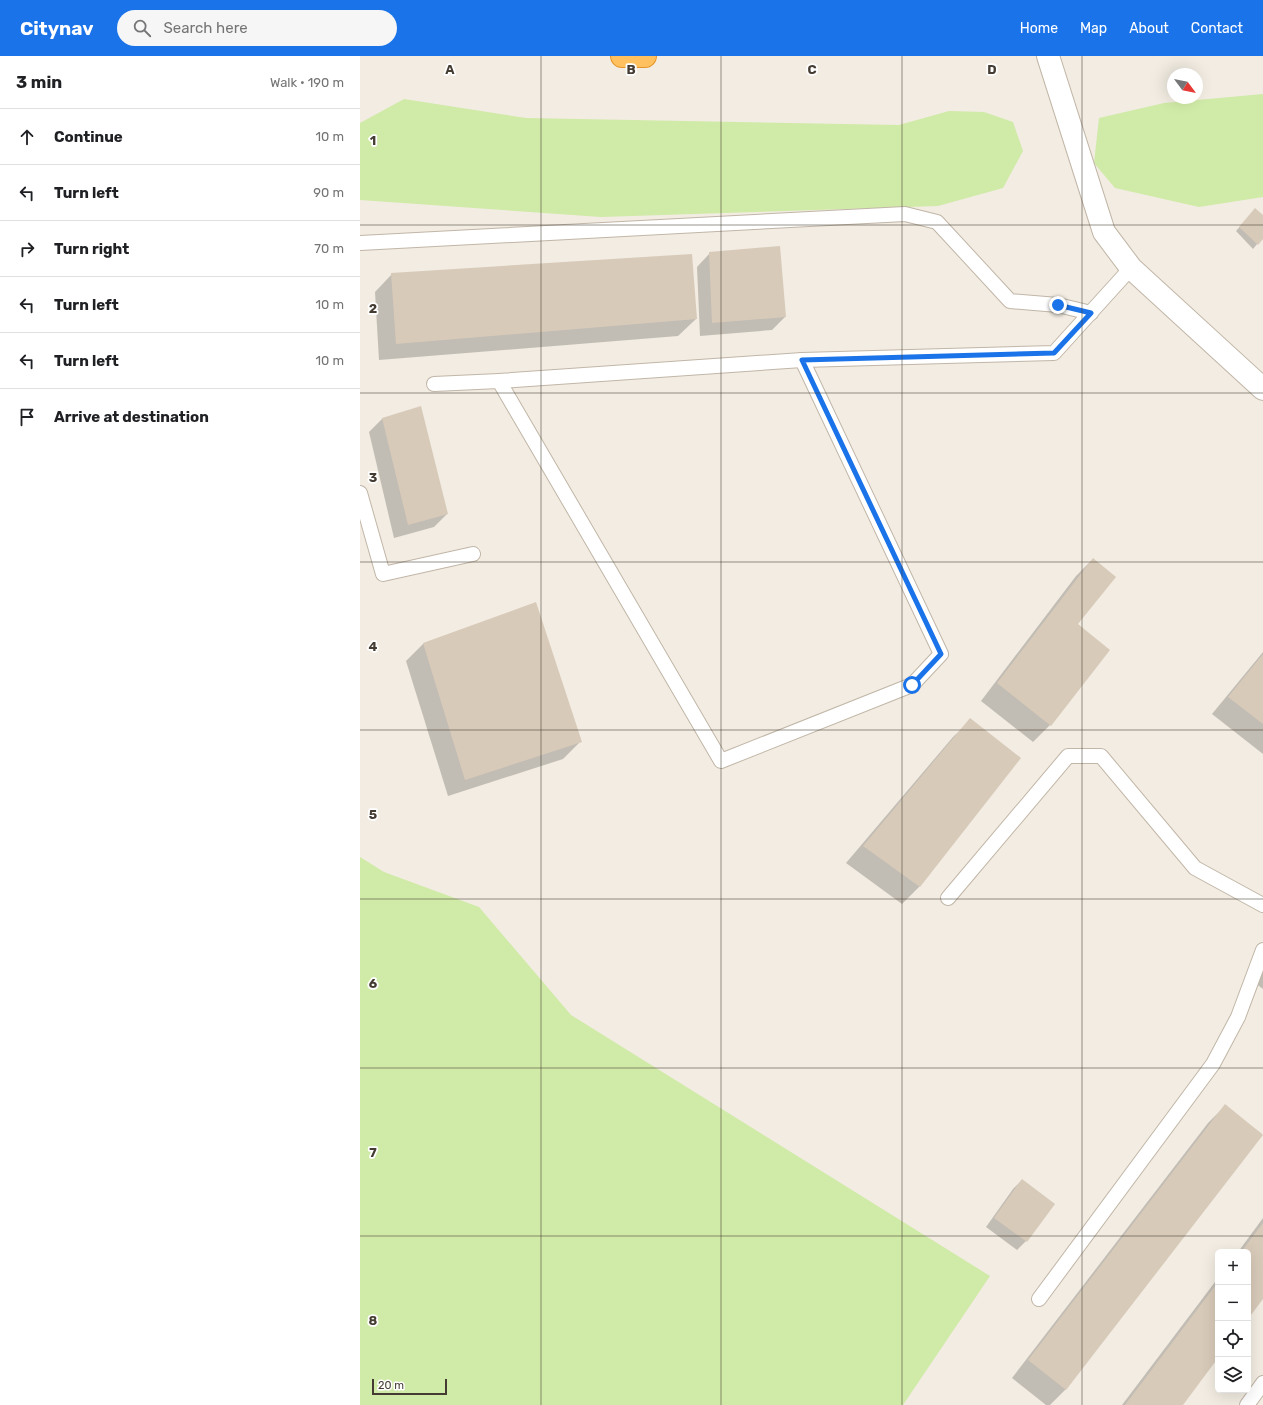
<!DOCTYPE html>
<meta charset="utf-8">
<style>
body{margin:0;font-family:Rubik,sans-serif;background:#f6f6f6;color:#202124}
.controls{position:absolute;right:12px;bottom:12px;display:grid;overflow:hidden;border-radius:6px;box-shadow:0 4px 16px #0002}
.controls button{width:36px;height:36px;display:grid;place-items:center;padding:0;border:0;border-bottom:1px solid #e0e0e0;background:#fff;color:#202124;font:20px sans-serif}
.compass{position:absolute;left:807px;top:12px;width:36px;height:36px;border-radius:50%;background:#fff;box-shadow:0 4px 16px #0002;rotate:122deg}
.scale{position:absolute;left:12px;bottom:10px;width:75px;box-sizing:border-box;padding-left:4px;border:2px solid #443c32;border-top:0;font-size:11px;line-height:14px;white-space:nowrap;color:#443c32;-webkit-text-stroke:3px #fff;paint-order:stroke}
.stop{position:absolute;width:12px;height:12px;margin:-9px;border:3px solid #1a73e8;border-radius:50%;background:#fff}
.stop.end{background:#1a73e8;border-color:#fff;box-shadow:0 1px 4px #0008}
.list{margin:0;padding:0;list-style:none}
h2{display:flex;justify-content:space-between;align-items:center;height:52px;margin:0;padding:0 16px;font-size:17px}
h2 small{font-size:13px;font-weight:400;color:#757577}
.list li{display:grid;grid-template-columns:26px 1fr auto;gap:12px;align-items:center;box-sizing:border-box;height:56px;padding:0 16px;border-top:1px solid #e0e0e0}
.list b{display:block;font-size:15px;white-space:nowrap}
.list em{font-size:13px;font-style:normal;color:#757577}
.icon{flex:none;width:22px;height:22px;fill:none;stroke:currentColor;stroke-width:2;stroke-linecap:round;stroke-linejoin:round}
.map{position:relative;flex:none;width:903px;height:1349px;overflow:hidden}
header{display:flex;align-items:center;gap:24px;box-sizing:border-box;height:56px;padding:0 20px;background:#1a73e8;color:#fff}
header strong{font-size:19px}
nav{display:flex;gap:22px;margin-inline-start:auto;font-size:14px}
.search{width:280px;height:36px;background:#f6f6f6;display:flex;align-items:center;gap:10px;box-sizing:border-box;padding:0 14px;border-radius:22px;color:#757577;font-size:15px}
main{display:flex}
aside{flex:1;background:#fff}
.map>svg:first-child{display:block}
</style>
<header>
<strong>Citynav</strong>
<div class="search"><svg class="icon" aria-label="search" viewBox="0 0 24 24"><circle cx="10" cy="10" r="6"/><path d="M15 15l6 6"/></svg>Search here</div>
<nav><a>Home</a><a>Map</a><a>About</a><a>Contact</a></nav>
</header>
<main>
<aside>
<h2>3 min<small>Walk · 190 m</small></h2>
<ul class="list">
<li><svg class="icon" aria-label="ahead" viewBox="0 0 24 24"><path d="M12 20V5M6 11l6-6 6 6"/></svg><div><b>Continue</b></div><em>10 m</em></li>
<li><svg class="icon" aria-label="left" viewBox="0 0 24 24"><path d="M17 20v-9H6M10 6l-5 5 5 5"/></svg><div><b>Turn left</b></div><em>90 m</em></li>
<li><svg class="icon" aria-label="right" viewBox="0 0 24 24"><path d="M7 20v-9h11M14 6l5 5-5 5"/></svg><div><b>Turn right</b></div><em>70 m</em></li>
<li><svg class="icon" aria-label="left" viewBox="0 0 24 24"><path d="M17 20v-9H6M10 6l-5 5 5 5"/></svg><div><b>Turn left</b></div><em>10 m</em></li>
<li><svg class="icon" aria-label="left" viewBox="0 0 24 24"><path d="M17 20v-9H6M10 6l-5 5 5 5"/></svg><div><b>Turn left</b></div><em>10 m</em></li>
<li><svg class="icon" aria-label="arrive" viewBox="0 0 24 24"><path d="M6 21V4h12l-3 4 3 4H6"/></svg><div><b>Arrive at destination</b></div></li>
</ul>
</aside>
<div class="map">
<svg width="903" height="1349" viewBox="0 0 903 1349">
<rect width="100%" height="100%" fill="#f2ece2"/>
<g fill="#d0eaa7">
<polygon points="903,38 903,141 839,151 755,132 734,107 739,62 804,47"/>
<polygon points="44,43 166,62 539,69 589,55 624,56 653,66 663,95 643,132 578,150 241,161 0,144 0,67"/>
<polygon points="0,801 24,816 119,851 211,959 630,1220 543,1349 0,1349"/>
</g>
<g fill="#0003">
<polygon points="891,158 903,161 903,181 893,193 876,175"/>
<polygon points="350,197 425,261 412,274 340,280 337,211"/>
<polygon points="32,218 336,263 318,280 19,304 15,236"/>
<polygon points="23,362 87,458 74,471 34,482 9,376"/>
<polygon points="733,503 690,669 673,686 621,645 716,520"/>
<polygon points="176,548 220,686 203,703 88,740 46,605 63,588"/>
<polygon points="903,596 903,698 852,658"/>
<polygon points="611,664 660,702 559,831 542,848 486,807 593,681"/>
<polygon points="903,917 903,933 895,927"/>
<polygon points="865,1050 902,1078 706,1333 690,1349 686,1349 652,1322 848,1067"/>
<polygon points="662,1124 694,1148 666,1185 657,1194 626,1171 653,1133"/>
<polygon points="903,1162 903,1242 888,1261 888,1196 878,1196"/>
<polygon points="858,1222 858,1301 821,1349 762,1349"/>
</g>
<g fill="#d8cab9">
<polygon points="895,152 903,159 903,183 898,189 879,171"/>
<polygon points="420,190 426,261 352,267 349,196"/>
<polygon points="332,198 337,263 36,288 31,217"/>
<polygon points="61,350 88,458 48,469 22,362"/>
<polygon points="733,502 756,521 718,568 750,594 691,670 637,627"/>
<polygon points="176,546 222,686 105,724 63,587"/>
<polygon points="903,598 903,668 868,641"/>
<polygon points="610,662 661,702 560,831 503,790"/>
<polygon points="865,1048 903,1079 706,1334 668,1304"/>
<polygon points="662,1123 695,1148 667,1186 634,1162"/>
<polygon points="903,1167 903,1243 888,1263 888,1196 881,1196"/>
<polygon points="858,1226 858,1302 823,1349 765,1349"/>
</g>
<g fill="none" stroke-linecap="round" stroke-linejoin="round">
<defs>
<g id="lane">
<polyline points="0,187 545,158 577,166 650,245 698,249 731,257"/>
<polyline points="139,325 361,705 552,629 581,598 442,304"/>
<polyline points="74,328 139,325 442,304 694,297 771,212"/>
<polyline points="0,437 23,518 113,498"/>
<polyline points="588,842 708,700 741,700 835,812 903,849"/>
<polyline points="679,1243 853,1008 878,961 903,894"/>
<polyline points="887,1349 903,1327"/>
</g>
<polyline id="street" points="688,0 744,176 771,212 903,333"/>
<polyline id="highway" points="262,0 285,0"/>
</defs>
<use href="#lane" stroke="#c1b6a7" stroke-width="16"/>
<use href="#street" stroke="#c1b6a7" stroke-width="24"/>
<use href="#highway" stroke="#e89426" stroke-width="24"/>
<use href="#lane" stroke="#fff" stroke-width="14"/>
<use href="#street" stroke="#fff" stroke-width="22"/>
<use href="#highway" stroke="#ffc060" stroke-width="22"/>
</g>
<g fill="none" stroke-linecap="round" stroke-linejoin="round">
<polyline stroke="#1a73e8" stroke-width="5" points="552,629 581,598 442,304 694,297 731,257 698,249"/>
</g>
<path fill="none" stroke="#443c32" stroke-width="1" stroke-opacity="0.55" d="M 181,0 L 181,1349M 361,0 L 361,1349M 542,0 L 542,1349M 722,0 L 722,1349M 0,169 L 903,169M 0,337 L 903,337M 0,506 L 903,506M 0,674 L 903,674M 0,843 L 903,843M 0,1012 L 903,1012M 0,1180 L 903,1180"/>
<g font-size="13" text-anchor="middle" font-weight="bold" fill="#443c32" stroke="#fff" stroke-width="3.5" stroke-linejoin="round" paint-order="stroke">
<text x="90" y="18">A</text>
<text x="271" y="18">B</text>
<text x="452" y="18">C</text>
<text x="632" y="18">D</text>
<text x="13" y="89">1</text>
<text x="13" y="257">2</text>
<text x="13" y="426">3</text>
<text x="13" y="595">4</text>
<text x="13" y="763">5</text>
<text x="13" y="932">6</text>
<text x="13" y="1101">7</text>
<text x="13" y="1269">8</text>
</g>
</svg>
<div class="controls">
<button>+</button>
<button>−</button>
<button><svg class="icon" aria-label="locate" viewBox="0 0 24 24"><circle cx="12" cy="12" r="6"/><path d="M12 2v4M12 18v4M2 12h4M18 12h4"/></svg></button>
<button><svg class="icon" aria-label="layers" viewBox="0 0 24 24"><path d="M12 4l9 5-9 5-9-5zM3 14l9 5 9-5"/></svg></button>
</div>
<svg class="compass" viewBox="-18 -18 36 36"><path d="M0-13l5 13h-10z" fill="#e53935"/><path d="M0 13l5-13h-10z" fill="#757577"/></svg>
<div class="scale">20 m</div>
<div class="stop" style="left:552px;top:629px"></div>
<div class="stop end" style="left:698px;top:249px"></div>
</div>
</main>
